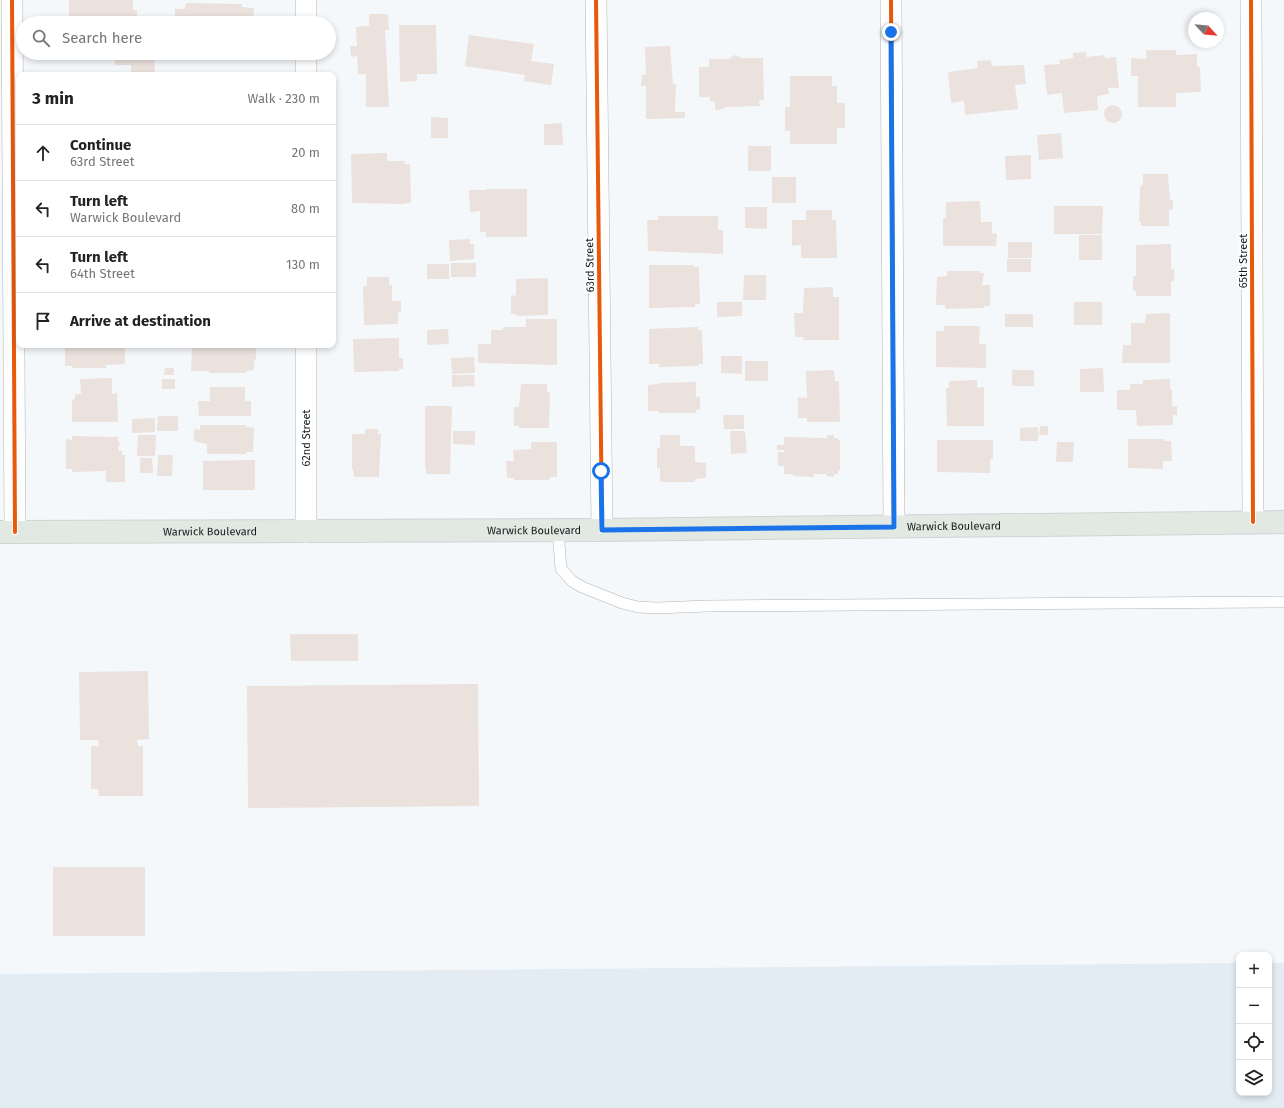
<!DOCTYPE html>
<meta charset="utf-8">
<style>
body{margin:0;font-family:"Fira Sans",sans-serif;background:#f2f2f2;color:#222}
.controls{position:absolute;right:12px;bottom:12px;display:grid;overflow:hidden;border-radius:8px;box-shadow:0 2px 6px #0003}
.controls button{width:36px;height:36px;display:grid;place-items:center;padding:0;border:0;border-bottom:1px solid #e0e0e0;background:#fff;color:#222;font:20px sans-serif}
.compass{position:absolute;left:1188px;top:12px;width:36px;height:36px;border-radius:50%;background:#fff;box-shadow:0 2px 6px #0003;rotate:116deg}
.stop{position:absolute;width:12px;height:12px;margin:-9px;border:3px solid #1a73e8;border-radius:50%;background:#fff}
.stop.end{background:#1a73e8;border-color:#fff;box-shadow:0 1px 4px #0008}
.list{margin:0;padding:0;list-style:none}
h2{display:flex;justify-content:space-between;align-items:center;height:52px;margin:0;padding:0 16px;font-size:17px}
h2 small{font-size:13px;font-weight:400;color:#767676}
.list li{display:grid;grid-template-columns:26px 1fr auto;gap:12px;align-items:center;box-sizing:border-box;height:56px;padding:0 16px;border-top:1px solid #e0e0e0}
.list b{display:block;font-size:15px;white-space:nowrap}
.list p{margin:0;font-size:13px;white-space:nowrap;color:#767676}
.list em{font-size:13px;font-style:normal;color:#767676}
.icon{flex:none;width:22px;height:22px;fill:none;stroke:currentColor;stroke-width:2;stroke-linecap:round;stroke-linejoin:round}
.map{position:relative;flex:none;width:1284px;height:1108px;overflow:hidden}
.search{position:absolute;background:#fff;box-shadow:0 2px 6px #0003;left:16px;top:16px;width:320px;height:44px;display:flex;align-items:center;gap:10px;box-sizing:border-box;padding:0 14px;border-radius:22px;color:#767676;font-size:15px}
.panel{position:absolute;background:#fff;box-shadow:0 2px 6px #0003;left:16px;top:72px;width:320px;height:276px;border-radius:8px}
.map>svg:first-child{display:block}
</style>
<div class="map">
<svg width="1284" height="1108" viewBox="0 0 1284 1108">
<rect width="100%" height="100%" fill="#f5f8fb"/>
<polygon fill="#e3ecf3" points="1239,963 1239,1093 1269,1093 1269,963 1284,963 1284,1108 0,1108 0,974"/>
<g fill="#ebe1dd">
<polygon points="69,0 133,0 133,10 137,10 137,23 69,23"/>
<polygon points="186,3 242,4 242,7 254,8 253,23 175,23 175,9 185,9"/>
<polygon points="369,14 388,14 389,30 385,30 389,107 366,107 366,74 358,74 357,56 351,57 350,46 357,46 356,27 369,26"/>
<polygon points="399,25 436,25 437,74 417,74 417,81 400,82"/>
<polygon points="469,35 534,44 531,61 554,64 551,85 524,81 525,75 465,66"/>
<polygon points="670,46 673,84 676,84 675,112 685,112 685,118 646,119 646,86 641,86 642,75 646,75 645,47"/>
<polygon points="1146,50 1176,50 1176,55 1197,54 1197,67 1200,67 1201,92 1176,93 1176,107 1138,107 1138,76 1131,76 1131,58 1146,59"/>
<polygon points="1086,52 1086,57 1105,55 1105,58 1116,57 1119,88 1108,88 1109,94 1097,96 1098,110 1064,113 1062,93 1047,95 1044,65 1060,64 1059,60 1073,58 1073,53"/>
<polygon points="114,53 154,53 155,75 131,75 131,65 115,65"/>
<polygon points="735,55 742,58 763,58 764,100 759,100 760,106 724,107 724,109 715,110 715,102 710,101 710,97 699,97 699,67 709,67 709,59 729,59"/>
<polygon points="991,60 992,66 1024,65 1026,84 1015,85 1018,109 965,115 964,101 951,103 948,72 978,68 977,61"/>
<rect x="156" y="72" width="23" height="3"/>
<polygon points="790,76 832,76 832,86 837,86 837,103 845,103 845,128 837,128 837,144 790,144 790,131 785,131 785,107 790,107"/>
<circle cx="1113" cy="114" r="9"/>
<polygon points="431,117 448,118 448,138 431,138"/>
<polygon points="562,123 563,145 544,145 544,124"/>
<polygon points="1061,133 1063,158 1039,160 1037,135"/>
<rect x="748" y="146" width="23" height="25"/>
<polygon points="387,153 387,161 405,161 404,164 410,164 411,203 405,203 405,204 352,203 351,154"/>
<polygon points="1031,155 1031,179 1006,180 1005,156"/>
<polygon points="1143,174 1168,174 1170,200 1173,200 1173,209 1169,210 1169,226 1141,226 1141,222 1139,222 1140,187 1143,184"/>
<rect x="772" y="177" width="24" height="26"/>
<polygon points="486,189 527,189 527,237 486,237 486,232 480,232 480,211 470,212 469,190 486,190"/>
<polygon points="980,201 981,222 992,222 992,233 997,234 996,246 943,246 943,218 946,218 946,202"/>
<polygon points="1054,206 1103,206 1102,234 1054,234"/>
<polygon points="745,207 767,207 767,229 745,228"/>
<polygon points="806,210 832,210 832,220 836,220 837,258 801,258 801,245 792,246 792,220 806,220"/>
<polygon points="658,216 718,216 718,230 723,230 723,254 648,251 647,220 658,220"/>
<rect x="1079" y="235" width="23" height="25"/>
<polygon points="470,239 470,244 474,244 474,259 450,261 449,240"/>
<rect x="1008" y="242" width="24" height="16"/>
<polygon points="1171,244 1171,269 1174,269 1174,281 1171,281 1171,296 1136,296 1136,291 1133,291 1133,277 1136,276 1136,245"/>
<rect x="1007" y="259" width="24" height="13"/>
<rect x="451" y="263" width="25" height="14"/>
<rect x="427" y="264" width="22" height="15"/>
<polygon points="649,265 694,265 694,267 699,267 700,304 695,304 695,307 649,308"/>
<polygon points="947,271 980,271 980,273 984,273 982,285 990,285 990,306 984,306 984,308 945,309 945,305 936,305 937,277 947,276"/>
<polygon points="744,275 766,275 766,300 743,300"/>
<polygon points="367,277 389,277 389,285 392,285 392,301 401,301 401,312 398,312 398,324 364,325 363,286 367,286"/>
<polygon points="548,278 548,315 516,316 516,314 511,314 511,295 516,296 516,279"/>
<polygon points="833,287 833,297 839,297 839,340 803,340 804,337 795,337 794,313 803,313 804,288"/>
<polygon points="717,302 742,302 742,316 717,317"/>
<rect x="1074" y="302" width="28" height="23"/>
<polygon points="1170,313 1170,363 1122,363 1123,345 1131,345 1131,323 1145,323 1146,314"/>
<rect x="1005" y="314" width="28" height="13"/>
<polygon points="526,319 557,319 557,365 478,363 478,344 491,344 491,330 503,330 503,327 526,327"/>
<polygon points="944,326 980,326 979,344 986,344 986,368 936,367 936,331 944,331"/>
<polygon points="698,327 698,330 702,330 703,364 699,364 698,366 659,367 659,364 649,364 649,329"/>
<polygon points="448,329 449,344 427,345 427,330"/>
<polygon points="399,338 399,358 403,358 403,369 399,369 399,371 354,372 353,339"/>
<polygon points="65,345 125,345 125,364 106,365 106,368 72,368 73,366 65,366"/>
<polygon points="192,345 256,345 256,360 254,359 254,370 246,371 246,373 209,373 209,371 191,371"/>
<polygon points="721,356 742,356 742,374 721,373"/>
<polygon points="474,357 475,373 452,374 451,358"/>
<rect x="745" y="361" width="23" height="20"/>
<polygon points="165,368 174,368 174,375 164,375"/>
<polygon points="1103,368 1104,392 1080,392 1080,369"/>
<polygon points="834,370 835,381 839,381 840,422 807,422 807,418 798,418 798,397 807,398 806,371"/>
<rect x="1012" y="370" width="22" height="16"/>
<polygon points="452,375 474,375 475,386 452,387"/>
<polygon points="112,378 112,394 117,393 118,422 72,422 72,400 75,399 75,394 81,394 80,379"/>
<rect x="162" y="379" width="13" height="10"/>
<polygon points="1170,379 1170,389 1172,390 1172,406 1177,406 1177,415 1173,415 1173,425 1137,426 1136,410 1117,410 1117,390 1130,390 1130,384 1143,384 1143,380"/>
<polygon points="977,380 977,388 984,387 984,426 947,426 946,388 949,388 949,381"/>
<polygon points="696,382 696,397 700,396 700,410 696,410 696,413 659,413 659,411 648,411 648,385 659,384 659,383"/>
<polygon points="521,384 547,384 547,392 550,392 549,428 519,428 519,426 514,426 514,407 519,407"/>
<polygon points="210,387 245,387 245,401 251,401 251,416 199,416 198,401 210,401"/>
<polygon points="425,406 452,406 450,474 426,474 426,468 425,468"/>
<polygon points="723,415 744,415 744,429 724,429"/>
<polygon points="158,416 178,416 178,431 157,431"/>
<polygon points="155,418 155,432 132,433 132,419"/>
<polygon points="200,425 246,425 246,427 254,428 253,452 246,452 246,454 207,454 207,444 194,441 194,429 200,430"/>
<polygon points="1040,426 1048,426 1048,435 1039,435"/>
<polygon points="1038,427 1038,441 1020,441 1020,428"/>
<polygon points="365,429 378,429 378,434 381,434 379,477 354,477 353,469 352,469 352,434 365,434"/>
<polygon points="453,431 475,431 475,445 453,444"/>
<polygon points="730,431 745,431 747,453 731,454"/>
<polygon points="138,435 156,435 155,456 137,456"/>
<polygon points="660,435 680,435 680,446 695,446 695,462 706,463 706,478 695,479 695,482 660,482 660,468 657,469 657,448 660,447"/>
<polygon points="827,435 834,435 834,438 838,438 838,440 840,440 840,470 838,471 838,474 834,474 834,477 826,476 826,474 814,474 814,477 793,476 793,474 784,474 784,466 778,466 778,452 784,452 784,450 777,450 777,445 784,445 784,437 827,438"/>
<polygon points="72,436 118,437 118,442 120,442 118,451 122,451 122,455 125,455 125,482 106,482 106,471 72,472 72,469 66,469 66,439 72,440"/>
<polygon points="1128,439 1164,439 1164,441 1171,441 1172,461 1163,461 1163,469 1128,468"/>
<polygon points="937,440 993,440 993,460 990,459 990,473 937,472"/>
<polygon points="531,442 557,442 557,477 550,477 550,480 514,480 514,478 507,478 506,461 514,461 513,450 531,449"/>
<polygon points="1057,442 1074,442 1073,462 1056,462"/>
<polygon points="158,455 173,455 172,476 157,476"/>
<polygon points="140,458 152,458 153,473 140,473"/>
<polygon points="255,460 255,490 203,490 203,461"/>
<polygon points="290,634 358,634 358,661 291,661"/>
<polygon points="148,671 149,739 137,740 138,746 143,746 143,796 99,796 98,789 91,789 91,746 99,746 98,740 80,740 79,672"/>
<polygon points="478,684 479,806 248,808 247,686"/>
<rect x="53" y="867" width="92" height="69"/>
</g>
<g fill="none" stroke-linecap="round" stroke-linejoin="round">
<defs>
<polyline id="service" points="558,530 561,569 572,581 582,587 622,603 638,607 657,608 708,606 1284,602"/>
<g id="minor">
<polyline points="12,0 15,532"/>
<polyline points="306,0 306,23"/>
<polyline points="596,0 602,530"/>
<polyline points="891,0 894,527"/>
<polyline points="1251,0 1253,522"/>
<polyline points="306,53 306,75"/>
<polyline points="306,345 306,532"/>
</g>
<g id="primary">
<path id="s1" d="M 0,532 L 602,530 L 1284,522"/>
</g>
</defs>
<use href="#service" stroke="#b1b4b7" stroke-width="12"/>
<use href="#minor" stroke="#b1b4b7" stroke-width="22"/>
<use href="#primary" stroke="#d1d3d5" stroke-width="24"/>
<use href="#service" stroke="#fefefe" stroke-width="11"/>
<use href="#minor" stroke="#fefefe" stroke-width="21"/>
<use href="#primary" stroke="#e1e9e2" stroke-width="22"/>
<defs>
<g id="cycleway">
<polyline points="12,0 15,532"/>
<polyline points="596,0 602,530"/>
<polyline points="891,0 894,527"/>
<polyline points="1251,0 1253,522"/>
</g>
</defs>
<use href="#cycleway" stroke="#fff" stroke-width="6"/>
<use href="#cycleway" stroke="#e8590c" stroke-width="4"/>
</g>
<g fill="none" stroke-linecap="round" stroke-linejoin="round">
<polyline stroke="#1a73e8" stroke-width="5" points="601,471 602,530 894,527 891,32"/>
</g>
<g text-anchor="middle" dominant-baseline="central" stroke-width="3.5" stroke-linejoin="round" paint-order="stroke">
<g font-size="11" fill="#161a1d" stroke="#fff">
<text transform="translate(1243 261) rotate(-90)">65th Street</text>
<text transform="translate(590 265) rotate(-91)">63rd Street</text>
<text transform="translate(306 438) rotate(-90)">62nd Street</text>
<text stroke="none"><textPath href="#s1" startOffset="954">Warwick Boulevard</textPath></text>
<text stroke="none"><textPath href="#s1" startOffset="534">Warwick Boulevard</textPath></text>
<text stroke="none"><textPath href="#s1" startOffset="210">Warwick Boulevard</textPath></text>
</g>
</g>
</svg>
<div class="controls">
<button>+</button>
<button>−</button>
<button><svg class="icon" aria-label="locate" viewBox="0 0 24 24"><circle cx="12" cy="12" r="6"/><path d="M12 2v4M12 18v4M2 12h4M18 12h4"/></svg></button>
<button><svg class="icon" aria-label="layers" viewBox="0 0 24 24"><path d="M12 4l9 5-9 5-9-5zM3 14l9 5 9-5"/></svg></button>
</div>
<svg class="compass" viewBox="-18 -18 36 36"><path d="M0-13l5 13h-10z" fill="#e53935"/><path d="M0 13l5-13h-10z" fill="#767676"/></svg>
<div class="stop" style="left:601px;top:471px"></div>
<div class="stop end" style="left:891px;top:32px"></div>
<div class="search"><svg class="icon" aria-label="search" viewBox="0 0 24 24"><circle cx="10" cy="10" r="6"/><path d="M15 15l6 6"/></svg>Search here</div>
<section class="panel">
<h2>3 min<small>Walk · 230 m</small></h2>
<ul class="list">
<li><svg class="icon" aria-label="ahead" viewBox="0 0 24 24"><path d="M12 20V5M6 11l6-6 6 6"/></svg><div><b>Continue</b><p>63rd Street</p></div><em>20 m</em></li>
<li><svg class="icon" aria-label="left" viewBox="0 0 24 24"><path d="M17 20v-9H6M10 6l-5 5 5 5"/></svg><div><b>Turn left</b><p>Warwick Boulevard</p></div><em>80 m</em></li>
<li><svg class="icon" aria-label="left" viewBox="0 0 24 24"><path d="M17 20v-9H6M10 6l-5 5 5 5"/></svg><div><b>Turn left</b><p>64th Street</p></div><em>130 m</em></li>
<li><svg class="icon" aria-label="arrive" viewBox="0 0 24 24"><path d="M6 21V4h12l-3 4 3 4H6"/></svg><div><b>Arrive at destination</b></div></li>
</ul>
</section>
</div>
